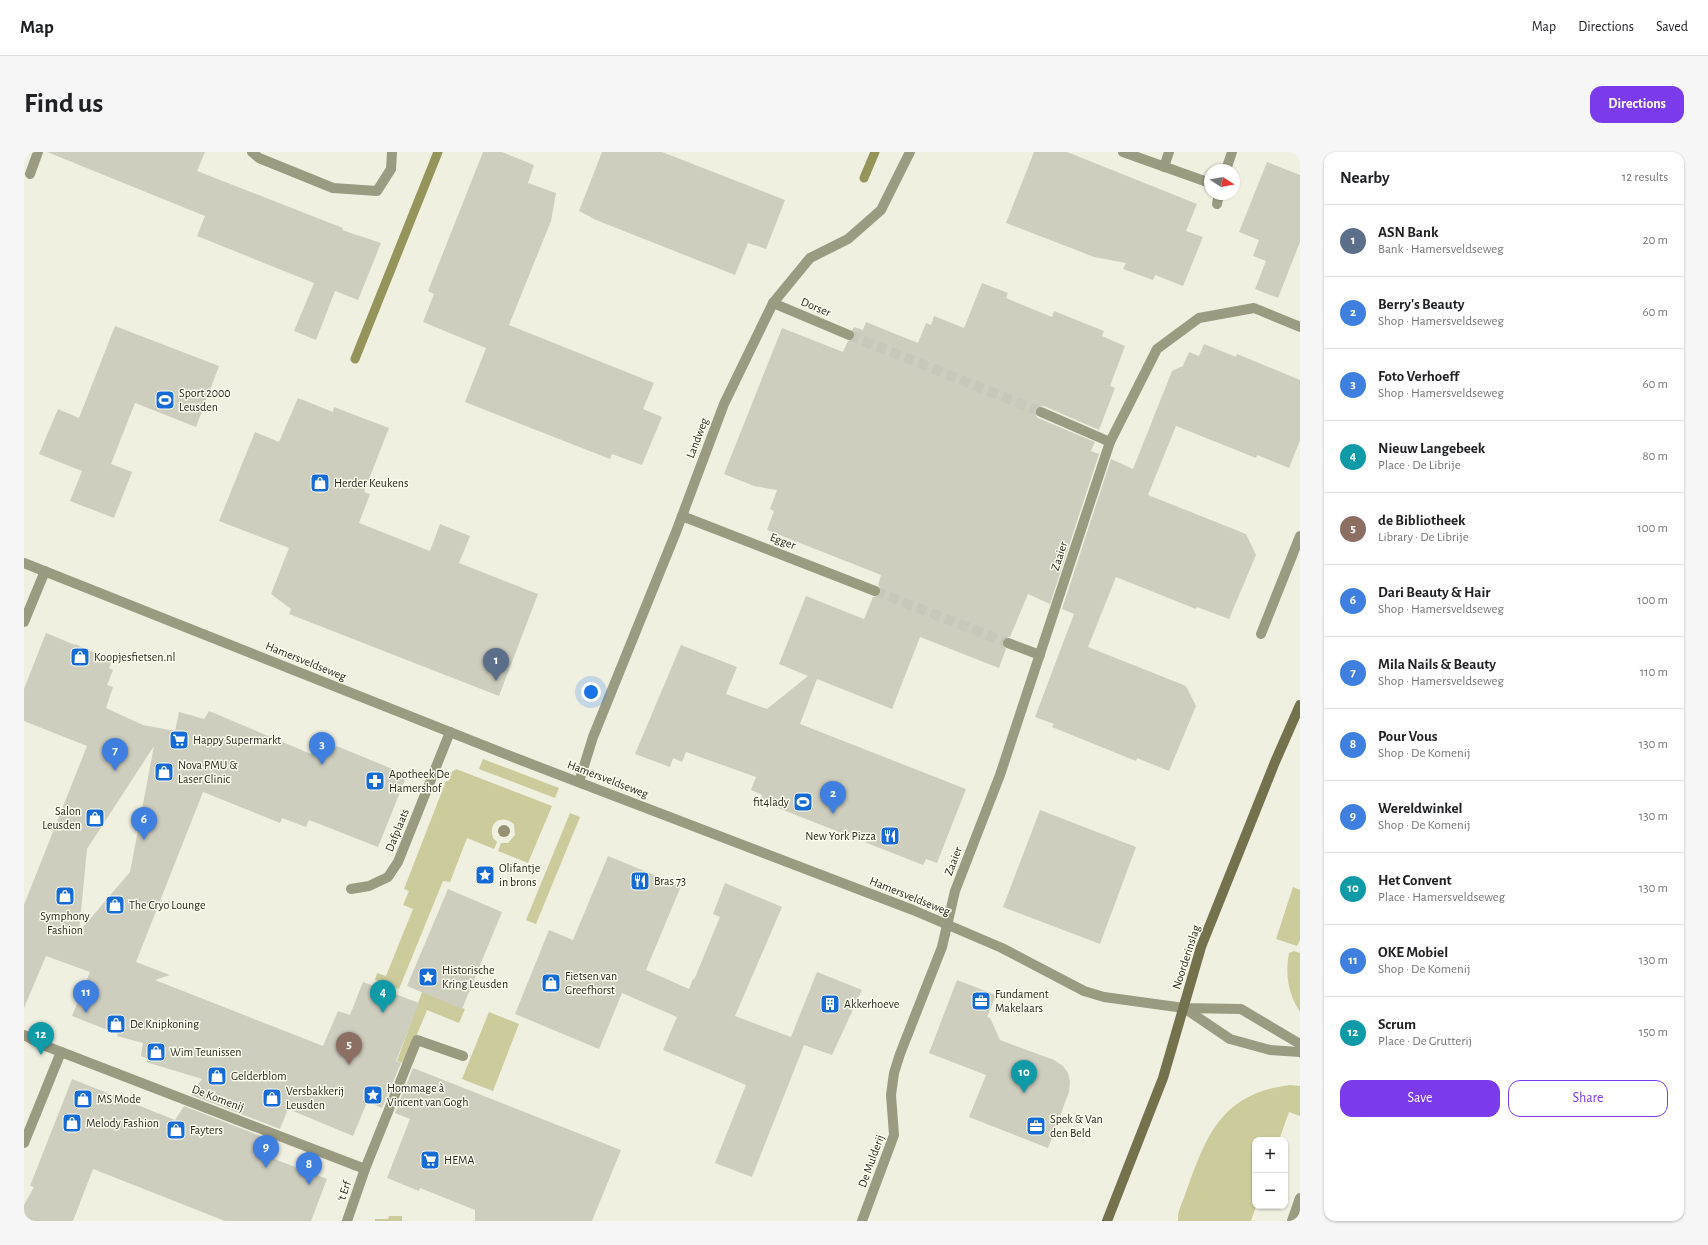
<!DOCTYPE html>
<meta charset="utf-8">
<style>
body{margin:0;font-family:"Alegreya Sans",sans-serif;background:#f6f6f6;color:#202124}
.controls{position:absolute;right:12px;bottom:12px;display:grid;overflow:hidden;border-radius:8px;box-shadow:0 1px 3px #0004}
.controls button{width:36px;height:36px;display:grid;place-items:center;padding:0;border:0;border-bottom:1px solid #e0e0e0;background:#fff;color:#202124;font:20px sans-serif}
.compass{position:absolute;left:1180px;top:12px;width:36px;height:36px;border-radius:50%;background:#fff;box-shadow:0 1px 3px #0004;rotate:101deg}
.you{position:absolute;left:567px;top:540px;width:14px;height:14px;margin:-10px;border:3px solid #fff;border-radius:50%;background:#1a73e8;box-shadow:0 0 0 6px #1a73e833}
.badge{display:grid;place-items:center;width:26px;height:26px;border-radius:50%;background:#7c3aed;color:#fff;font-size:13px;font-weight:700}
.pin{position:absolute;translate:-50% -33px;filter:drop-shadow(0 1px 2px #0008)}
.pin::after{content:'';position:absolute;top:21px;width:14px;height:12px;background:inherit;clip-path:polygon(0 0,100% 0,50% 100%)}
.list{margin:0;padding:0;list-style:none}
h2{display:flex;justify-content:space-between;align-items:center;height:52px;margin:0;padding:0 16px;font-size:17px}
h2 small{font-size:13px;font-weight:400;color:#757577}
.list li{display:grid;grid-template-columns:26px 1fr auto;gap:12px;align-items:center;box-sizing:border-box;height:72px;padding:0 16px;border-top:1px solid #e0e0e0}
.list b{display:block;font-size:15px;white-space:nowrap}
.list p{margin:0;font-size:13px;white-space:nowrap;color:#757577}
.list em{font-size:13px;font-style:normal;color:#757577}
.actions{display:flex;gap:8px;padding:12px 16px}
.actions a{flex:1;padding:9px 0;border:1px solid #7c3aed;border-radius:12px;text-align:center;font-size:14px;color:#7c3aed}
.actions .main{background:#7c3aed;color:#fff}
.map{position:relative;flex:none;width:1276px;height:1069px;overflow:hidden;border-radius:12px}
header{display:flex;align-items:center;gap:24px;box-sizing:border-box;height:56px;padding:0 20px;background:#fff;border-bottom:1px solid #e0e0e0}
header strong{font-size:19px}
nav{display:flex;gap:22px;margin-inline-start:auto;font-size:14px}
.intro{display:flex;align-items:center;justify-content:space-between;box-sizing:border-box;height:96px;padding:0 24px}
h1{margin:0;font-size:28px}
.button{padding:10px 18px;border-radius:12px;background:#7c3aed;color:#fff;font-size:14px;font-weight:700}
main{display:flex;gap:24px;padding:0 24px}
aside{flex:1;background:#fff;border-radius:12px;box-shadow:0 1px 3px #0004}
.map>svg:first-child{display:block}
</style>
<header>
<strong>Map</strong>
<nav><a>Map</a><a>Directions</a><a>Saved</a></nav>
</header>
<div class="intro"><h1>Find us</h1><a class="button">Directions</a></div>
<main>
<div class="map">
<svg width="1276" height="1069" viewBox="0 0 1276 1069">
<rect width="100%" height="100%" fill="#f0f0e1"/>
<g fill="#cbcb9b">
<polygon points="459,607 535,636 531,646 455,617"/>
<path d="M 432,617 L 528,654 L 504,711 L 474,699 L 477,691 L 484,691 L 491,683 L 490,672 C 477,662 464,670 469,686 L 473,690 L 470,697 L 443,686 L 426,730 L 419,729 L 375,837 L 351,828 L 353,821 L 362,824 L 389,757 L 379,753 L 385,739 L 380,737 L 422,629 L 425,629 L 428,620 Z"/>
<polygon points="546,661 556,665 512,772 502,768"/>
<polygon points="1269,735 1276,738 1276,788 1273,794 1252,787"/>
<path d="M 1270,799 L 1276,801 L 1276,860 C 1264,842 1261,822 1265,801 Z"/>
<polygon points="398,840 441,857 435,871 403,858 381,912 373,909"/>
<polygon points="465,860 495,872 469,939 438,927"/>
<path d="M 1266,933 L 1276,934 L 1276,964 L 1265,960 L 1255,988 L 1231,988 L 1232,1054 L 1227,1069 L 1154,1069 L 1154,1062 C 1179,997 1187,943 1266,933 Z"/>
<polygon points="365,1064 378,1064 378,1069 351,1069 351,1067 364,1067"/>
</g>
<g fill="none" stroke-linecap="round" stroke-linejoin="round">
<g stroke="#95945a" stroke-width="9">
<polyline points="840,26 851,0"/>
<polyline points="331,207 414,0"/>
</g>
</g>
<g fill="#cecebf" fill-rule="evenodd">
<polygon points="23,0 181,0 173,19 319,76 318,78 357,91 334,148 311,139 292,188 270,179 290,131 173,84 181,64"/>
<polygon points="459,0 478,0 510,13 504,31 532,41 527,69 485,173 630,231 619,257 638,265 618,313 588,302 586,307 441,250 462,196 399,170 410,142 404,139"/>
<polygon points="578,0 638,0 761,48 742,97 724,91 711,123 572,68 555,59"/>
<polygon points="1010,0 1043,0 1173,52 1162,79 1179,85 1159,134 1131,123 1129,128 1099,117 1102,111 1070,105 982,71"/>
<polygon points="1243,10 1276,23 1276,90 1254,146 1231,137 1242,109 1229,104 1235,88 1215,80"/>
<polygon points="958,131 984,141 982,146 1028,165 1030,159 1080,179 1078,184 1101,194 1086,234 1091,236 1075,278 1020,254 1013,255 1011,258 1012,264 1014,266 1071,290 1067,299 1075,302 1026,452 1004,442 986,485 983,485 978,488 978,492 982,497 975,516 896,485 868,557 793,527 776,572 942,637 913,711 902,707 899,713 736,649 738,643 727,638 732,625 662,600 658,610 649,606 646,615 611,602 657,493 713,515 702,542 743,557 784,524 755,512 782,444 840,467 849,445 855,444 857,441 856,435 854,433 857,423 743,378 750,359 746,357 753,338 730,334 700,322 758,176 819,200 824,189 829,188 831,185 828,178 830,175 839,178 842,170 894,191 902,171 907,173 910,164 940,176"/>
<polygon points="91,174 195,214 172,275 111,251 87,312 108,320 90,366 46,349 58,319 15,302 34,257 55,266"/>
<polygon points="1180,192 1212,205 1213,202 1276,228 1276,288 1265,316 1233,303 1232,306 1152,274 1124,343 1222,382 1232,403 1205,467 1173,455 1172,457 1092,425 1064,495 1162,534 1172,554 1145,619 1113,606 1112,609 1028,575 1030,572 1011,565 1050,462 1038,457 1087,307 1109,317 1148,219 1159,214 1165,200 1175,204"/>
<polygon points="274,246 309,260 310,255 365,276 340,340 346,342 335,371 406,399 416,372 446,384 435,411 514,442 475,544 265,462 267,457 247,442 265,396 195,369 231,280 255,290"/>
<path d="M 22,481 L 51,493 L 51,492 L 88,509 L 85,516 L 89,518 L 83,533 L 89,535 L 82,556 L 119,573 L 151,579 L 155,560 L 180,567 L 185,559 L 287,602 L 288,598 L 305,603 L 308,594 L 315,595 L 383,623 L 354,695 L 285,668 L 282,675 L 258,666 L 256,671 L 179,640 L 112,810 L 146,823 L 131,828 L 299,894 L 314,859 L 326,863 L 339,830 L 395,851 L 372,909 L 377,911 L 358,956 L 343,950 L 329,984 L 264,957 L 256,977 L 167,943 L 178,927 L 122,910 L 124,907 L 117,904 L 119,891 L 93,884 L 94,882 L 48,864 L 66,820 L 22,804 L 0,856 L 0,753 L 63,594 L 0,569 L 0,537 ZM 130,594 L 106,720 L 55,780 L 63,697 Z"/>
<polygon points="1016,658 1112,695 1076,792 979,755"/>
<polygon points="584,704 657,734 622,818 665,837 669,827 670,828 696,765 689,762 701,731 758,755 711,864 767,885 793,820 838,838 808,903 780,893 728,1025 691,1011 722,933 639,898 653,865 598,841 575,897 491,862 525,778 549,788"/>
<polygon points="424,737 478,760 438,857 383,834"/>
<polygon points="933,828 972,843 963,865 966,866 976,888 1030,908 1039,914 1044,921 1046,930 1045,940 1024,996 945,965 962,923 905,901"/>
<polygon points="389,916 597,998 568,1069 451,1069 451,1058 396,1036 395,1039 363,1026 386,967 371,961"/>
<polygon points="48,927 151,968 160,954 252,990 245,1005 303,1027 287,1069 201,1069 69,1017 49,1069 0,1069 0,1053 10,1035 6,1034"/>
</g>
<g fill="none" stroke-linecap="round" stroke-linejoin="round">
<g stroke="#c8c8ba" stroke-width="10" stroke-dasharray="10 5" stroke-linecap="butt">
<polyline points="825,183 1017,260"/>
<polyline points="851,439 984,491"/>
</g>
<g stroke="#9b9b82" stroke-width="10">
<polyline points="0,470 21,419"/>
<polyline points="1237,482 1276,384"/>
<polyline points="327,737 345,734 364,725 374,710 426,580"/>
</g>
<g stroke="#9b9b82" stroke-width="10">
<polyline points="0,883 19,893 341,1017"/>
<polyline points="0,991 37,900"/>
<polyline points="323,1069 341,1017 393,888 439,904"/>
</g>
<g stroke="#9b9b82" stroke-width="10">
<polyline points="228,0 235,6 309,36 353,39 367,17 368,0"/>
<polyline points="1099,0 1186,31"/>
<polyline points="1140,15 1145,0"/>
<polyline points="1202,18 1208,0"/>
<polyline points="6,22 14,0"/>
<polyline points="1193,52 1195,42"/>
<polyline points="749,151 825,183"/>
<polyline points="1017,260 1086,290"/>
<polyline points="658,364 851,439"/>
<polyline points="984,491 1016,503"/>
<polyline points="555,630 569,585 652,380 700,252 749,151 786,106 824,87 857,58 886,0"/>
<polyline points="838,1069 870,983 867,943 870,921 876,902 918,795 931,739 976,623 1086,290 1133,197 1175,166 1230,156 1276,175"/>
<polyline points="1268,1069 1276,1046"/>
</g>
<g stroke="#9b9b82" stroke-width="10">
<polyline points="0,411 494,607 889,758 978,796 1060,839 1080,845 1160,856 1217,857 1276,892"/>
<polyline points="1160,856 1206,887 1246,898 1276,900"/>
</g>
<polyline stroke="#73724d" stroke-width="10" points="1083,1069 1139,926 1177,795 1251,610 1276,553"/>
</g>
<circle fill="#949272" cx="480" cy="679" r="6"/>
<defs>
<symbol id="stadium-square" viewBox="-11 -11 22 22"><rect x="-9" y="-9" width="18" height="18" rx="4" fill="#156bd5" stroke="#fdfdee"/><path d="M0-5a6.5 5 0 1 0 0 10a6.5 5 0 1 0 0-10ZM-3.5-1.8h7v3.6h-7Z" fill="#fff"/></symbol>
<symbol id="shop-square" viewBox="-11 -11 22 22"><rect x="-9" y="-9" width="18" height="18" rx="4" fill="#156bd5" stroke="#fdfdee"/><path d="M-5-2.5h2.3a2.7 3.5 0 0 1 5.4 0H5L5.5 6h-11ZM-1.5-2.5h3a1.5 2.3 0 0 0-3 0Z" fill="#fff"/></symbol>
<symbol id="supermarket-square" viewBox="-11 -11 22 22"><rect x="-9" y="-9" width="18" height="18" rx="4" fill="#156bd5" stroke="#fdfdee"/><path d="M-6-5.5h2.5l.6 2H6L4.5 2H-2.5L-4.4-4H-6ZM-1.5 3.2a1.3 1.3 0 1 0 .1 0ZM3 3.2a1.3 1.3 0 1 0 .1 0Z" fill="#fff"/></symbol>
<symbol id="pharmacy-square" viewBox="-11 -11 22 22"><rect x="-9" y="-9" width="18" height="18" rx="4" fill="#156bd5" stroke="#fdfdee"/><path d="M-2-6h4v4h4v4h-4v4h-4v-4h-4v-4h4Z" fill="#fff"/></symbol>
<symbol id="restaurant-square" viewBox="-11 -11 22 22"><rect x="-9" y="-9" width="18" height="18" rx="4" fill="#156bd5" stroke="#fdfdee"/><path d="M-5-6h1v4h1v-4h1v4h1v-4h1v5L-1.5 .5V6h-2V.5L-5-1ZM5-6V6H3V1.5H1.5Q1.5-4 5-6Z" fill="#fff"/></symbol>
<symbol id="sight-square" viewBox="-11 -11 22 22"><rect x="-9" y="-9" width="18" height="18" rx="4" fill="#156bd5" stroke="#fdfdee"/><path d="M0-6L1.8-2.2L6-1.7L2.9 1.2L3.7 5.4L0 3.3L-3.7 5.4L-2.9 1.2L-6-1.7L-1.8-2.2Z" fill="#fff"/></symbol>
<symbol id="office-square" viewBox="-11 -11 22 22"><rect x="-9" y="-9" width="18" height="18" rx="4" fill="#156bd5" stroke="#fdfdee"/><path d="M-6-3h4V-5.5h4V-3h4V5H-6ZM-1-4.5V-3h2v-1.5ZM-6 0V1H6V0Z" fill="#fff"/></symbol>
<symbol id="building-square" viewBox="-11 -11 22 22"><rect x="-9" y="-9" width="18" height="18" rx="4" fill="#156bd5" stroke="#fdfdee"/><path d="M-4-6H4V6H1V3H-1V6H-4ZM-2.5-4.3h1.7v1.8h-1.7ZM.8-4.3h1.7v1.8H.8ZM-2.5-1h1.7V.8h-1.7ZM.8-1h1.7V.8H.8Z" fill="#fff"/></symbol>
</defs>
<g fill-rule="evenodd">
<use href="#stadium-square" x="130" y="237" width="22" height="22"/>
<use href="#shop-square" x="285" y="320" width="22" height="22"/>
<use href="#shop-square" x="45" y="494" width="22" height="22"/>
<use href="#supermarket-square" x="144" y="577" width="22" height="22"/>
<use href="#shop-square" x="129" y="609" width="22" height="22"/>
<use href="#pharmacy-square" x="340" y="618" width="22" height="22"/>
<use href="#stadium-square" x="768" y="639" width="22" height="22"/>
<use href="#shop-square" x="60" y="655" width="22" height="22"/>
<use href="#restaurant-square" x="855" y="673" width="22" height="22"/>
<use href="#sight-square" x="450" y="712" width="22" height="22"/>
<use href="#restaurant-square" x="605" y="718" width="22" height="22"/>
<use href="#shop-square" x="30" y="733" width="22" height="22"/>
<use href="#shop-square" x="80" y="742" width="22" height="22"/>
<use href="#sight-square" x="393" y="814" width="22" height="22"/>
<use href="#shop-square" x="516" y="820" width="22" height="22"/>
<use href="#office-square" x="946" y="838" width="22" height="22"/>
<use href="#building-square" x="795" y="841" width="22" height="22"/>
<use href="#shop-square" x="81" y="861" width="22" height="22"/>
<use href="#shop-square" x="121" y="889" width="22" height="22"/>
<use href="#shop-square" x="182" y="913" width="22" height="22"/>
<use href="#sight-square" x="338" y="932" width="22" height="22"/>
<use href="#shop-square" x="237" y="935" width="22" height="22"/>
<use href="#shop-square" x="48" y="936" width="22" height="22"/>
<use href="#shop-square" x="37" y="960" width="22" height="22"/>
<use href="#office-square" x="1001" y="963" width="22" height="22"/>
<use href="#shop-square" x="141" y="967" width="22" height="22"/>
<use href="#supermarket-square" x="395" y="997" width="22" height="22"/>
</g>
<g text-anchor="middle" dominant-baseline="central" stroke-width="3" stroke-linejoin="round" paint-order="stroke">
<g font-size="12" fill="#262620" stroke="#fdfdee">
<text transform="translate(792 155) rotate(23)">Dorser</text>
<text transform="translate(673 286) rotate(-69)">Landweg</text>
<text transform="translate(759 389) rotate(21)">Egger</text>
<text transform="translate(1035 404) rotate(-72)">Zaaier</text>
<text transform="translate(282 509) rotate(22)">Hamersveldseweg</text>
<text transform="translate(584 627) rotate(21)">Hamersveldseweg</text>
<text transform="translate(373 678) rotate(-68)">Dafplaats</text>
<text transform="translate(929 709) rotate(-69)">Zaaier</text>
<text transform="translate(886 744) rotate(22)">Hamersveldseweg</text>
<text transform="translate(1162 805) rotate(-72)">Noorderinslag</text>
<text transform="translate(194 946) rotate(21)">De Komenij</text>
<text transform="translate(847 1009) rotate(-70)">De Mulderij</text>
<text transform="translate(320 1039) rotate(-71)">'t Erf</text>
</g>
<g font-size="12" fill="#262620" stroke="#fdfdee" text-anchor="start">
<text x="155" y="241">Sport 2000<tspan x="155" dy="14">Leusden</tspan></text>
<text x="310" y="331">Herder Keukens</text>
<text x="70" y="505">Koopjesfietsen.nl</text>
<text x="169" y="588">Happy Supermarkt</text>
<text x="154" y="613">Nova PMU &amp;<tspan x="154" dy="14">Laser Clinic</tspan></text>
<text x="365" y="622">Apotheek De<tspan x="365" dy="14">Hamershof</tspan></text>
<text x="765" y="650" text-anchor="end">fit4lady</text>
<text x="57" y="659" text-anchor="end">Salon<tspan x="57" dy="14">Leusden</tspan></text>
<text x="852" y="684" text-anchor="end">New York Pizza</text>
<text x="475" y="716">Olifantje<tspan x="475" dy="14">in brons</tspan></text>
<text x="630" y="729">Bras 73</text>
<text x="105" y="753">The Cryo Lounge</text>
<text x="41" y="764" text-anchor="middle">Symphony<tspan x="41" dy="14">Fashion</tspan></text>
<text x="418" y="818">Historische<tspan x="418" dy="14">Kring Leusden</tspan></text>
<text x="541" y="824">Fietsen van<tspan x="541" dy="14">Greefhorst</tspan></text>
<text x="971" y="842">Fundament<tspan x="971" dy="14">Makelaars</tspan></text>
<text x="820" y="852">Akkerhoeve</text>
<text x="106" y="872">De Knipkoning</text>
<text x="146" y="900">Wim Teunissen</text>
<text x="207" y="924">Gelderblom</text>
<text x="363" y="936">Hommage à<tspan x="363" dy="14">Vincent van Gogh</tspan></text>
<text x="262" y="939">Versbakkerij<tspan x="262" dy="14">Leusden</tspan></text>
<text x="73" y="947">MS Mode</text>
<text x="1026" y="967">Spek &amp; Van<tspan x="1026" dy="14">den Beld</tspan></text>
<text x="62" y="971">Melody Fashion</text>
<text x="166" y="978">Fayters</text>
<text x="420" y="1008">HEMA</text>
</g>
</g>
</svg>
<div class="controls">
<button>+</button>
<button>−</button>
</div>
<svg class="compass" viewBox="-18 -18 36 36"><path d="M0-13l5 13h-10z" fill="#e53935"/><path d="M0 13l5-13h-10z" fill="#757577"/></svg>
<div class="you"></div>
<div class="pin badge" style="left:472px;top:529px;background:#5c6f8a">1</div>
<div class="pin badge" style="left:809px;top:662px;background:#3f7fe0">2</div>
<div class="pin badge" style="left:298px;top:613px;background:#3f7fe0">3</div>
<div class="pin badge" style="left:359px;top:861px;background:#0f9aa8">4</div>
<div class="pin badge" style="left:325px;top:913px;background:#8d6e63">5</div>
<div class="pin badge" style="left:120px;top:688px;background:#3f7fe0">6</div>
<div class="pin badge" style="left:91px;top:619px;background:#3f7fe0">7</div>
<div class="pin badge" style="left:285px;top:1033px;background:#3f7fe0">8</div>
<div class="pin badge" style="left:242px;top:1016px;background:#3f7fe0">9</div>
<div class="pin badge" style="left:1000px;top:941px;background:#0f9aa8">10</div>
<div class="pin badge" style="left:62px;top:861px;background:#3f7fe0">11</div>
<div class="pin badge" style="left:17px;top:903px;background:#0f9aa8">12</div>
</div>
<aside>
<h2>Nearby<small>12 results</small></h2>
<ul class="list">
<li><span class="badge" style="background:#5c6f8a">1</span><div><b>ASN Bank</b><p>Bank · Hamersveldseweg</p></div><em>20 m</em></li>
<li><span class="badge" style="background:#3f7fe0">2</span><div><b>Berry's Beauty</b><p>Shop · Hamersveldseweg</p></div><em>60 m</em></li>
<li><span class="badge" style="background:#3f7fe0">3</span><div><b>Foto Verhoeff</b><p>Shop · Hamersveldseweg</p></div><em>60 m</em></li>
<li><span class="badge" style="background:#0f9aa8">4</span><div><b>Nieuw Langebeek</b><p>Place · De Librije</p></div><em>80 m</em></li>
<li><span class="badge" style="background:#8d6e63">5</span><div><b>de Bibliotheek</b><p>Library · De Librije</p></div><em>100 m</em></li>
<li><span class="badge" style="background:#3f7fe0">6</span><div><b>Dari Beauty &amp; Hair</b><p>Shop · Hamersveldseweg</p></div><em>100 m</em></li>
<li><span class="badge" style="background:#3f7fe0">7</span><div><b>Mila Nails &amp; Beauty</b><p>Shop · Hamersveldseweg</p></div><em>110 m</em></li>
<li><span class="badge" style="background:#3f7fe0">8</span><div><b>Pour Vous</b><p>Shop · De Komenij</p></div><em>130 m</em></li>
<li><span class="badge" style="background:#3f7fe0">9</span><div><b>Wereldwinkel</b><p>Shop · De Komenij</p></div><em>130 m</em></li>
<li><span class="badge" style="background:#0f9aa8">10</span><div><b>Het Convent</b><p>Place · Hamersveldseweg</p></div><em>130 m</em></li>
<li><span class="badge" style="background:#3f7fe0">11</span><div><b>OKE Mobiel</b><p>Shop · De Komenij</p></div><em>130 m</em></li>
<li><span class="badge" style="background:#0f9aa8">12</span><div><b>Scrum</b><p>Place · De Grutterij</p></div><em>150 m</em></li>
</ul>
<div class="actions"><a class="main">Save</a><a>Share</a></div>
</aside>
</main>
